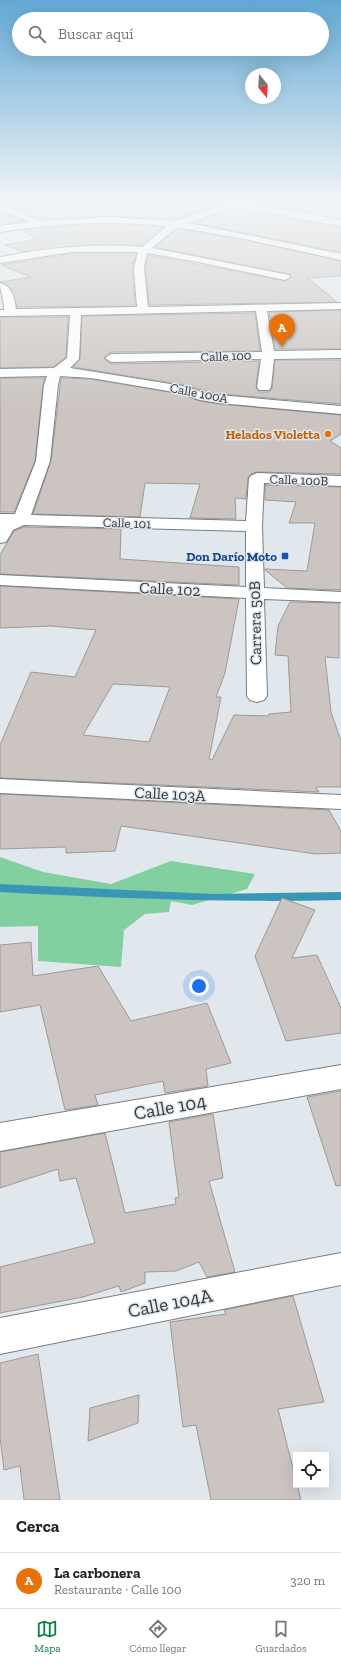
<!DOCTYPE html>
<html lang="es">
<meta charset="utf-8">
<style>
body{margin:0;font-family:"Zilla Slab",serif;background:#f6f6f6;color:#222}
.controls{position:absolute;right:12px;bottom:12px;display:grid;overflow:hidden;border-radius:0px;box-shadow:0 4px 16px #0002}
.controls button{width:36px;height:36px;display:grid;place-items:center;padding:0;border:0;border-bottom:1px solid #e0e0e0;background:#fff;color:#222;font:20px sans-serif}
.compass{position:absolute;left:245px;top:68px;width:36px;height:36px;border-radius:50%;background:#fff;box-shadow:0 4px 16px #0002;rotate:162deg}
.you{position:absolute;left:199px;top:986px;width:14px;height:14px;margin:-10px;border:3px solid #fff;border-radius:50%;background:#1a73e8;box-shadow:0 0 0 6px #1a73e833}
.badge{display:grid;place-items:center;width:26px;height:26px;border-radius:50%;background:#0b8043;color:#fff;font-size:13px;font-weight:700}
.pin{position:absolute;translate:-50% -33px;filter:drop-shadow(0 1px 2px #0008)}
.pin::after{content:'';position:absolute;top:21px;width:14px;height:12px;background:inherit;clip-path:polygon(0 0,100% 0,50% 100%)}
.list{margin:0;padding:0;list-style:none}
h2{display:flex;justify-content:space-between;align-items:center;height:52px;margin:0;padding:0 16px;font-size:17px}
h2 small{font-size:13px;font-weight:400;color:#767676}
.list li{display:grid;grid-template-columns:26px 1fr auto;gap:12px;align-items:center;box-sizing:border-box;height:56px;padding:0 16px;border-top:1px solid #e0e0e0}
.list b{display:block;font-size:15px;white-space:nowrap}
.list p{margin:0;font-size:13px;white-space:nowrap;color:#767676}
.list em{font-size:13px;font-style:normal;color:#767676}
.icon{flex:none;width:22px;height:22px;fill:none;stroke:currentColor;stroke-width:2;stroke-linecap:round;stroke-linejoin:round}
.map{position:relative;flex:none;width:341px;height:1500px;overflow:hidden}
.search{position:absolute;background:#fff;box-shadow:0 4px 16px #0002;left:12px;right:12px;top:12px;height:44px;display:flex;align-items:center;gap:10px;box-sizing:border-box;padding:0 14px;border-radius:22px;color:#767676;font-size:15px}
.sheet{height:108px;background:#fff}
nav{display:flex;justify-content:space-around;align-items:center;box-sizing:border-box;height:56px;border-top:1px solid #e0e0e0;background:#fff;font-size:11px;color:#767676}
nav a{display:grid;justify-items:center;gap:2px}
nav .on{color:#0b8043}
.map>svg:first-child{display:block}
</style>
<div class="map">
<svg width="341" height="1500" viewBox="0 0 341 1500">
<rect width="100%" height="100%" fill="#e1e8ed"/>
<polygon fill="#82cf9f" points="0,857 43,872 111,884 171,861 255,874 247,889 192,905 171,901 169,912 145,914 124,930 121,967 38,961 38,926 0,927"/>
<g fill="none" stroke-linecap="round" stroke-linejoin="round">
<path fill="#3997b5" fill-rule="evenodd" d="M 0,884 L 213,894 L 341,892 L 341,900 C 227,903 114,898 0,892 Z"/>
</g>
<g fill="#cbc4c0" stroke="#9f9995" fill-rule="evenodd">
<polygon points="3,202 222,202 222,203 175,219 111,216 41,219"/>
<polygon points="257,202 337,202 338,205 315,214"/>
<polygon points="234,209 341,228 341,252 194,223"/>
<polygon points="0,211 24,221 10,223 0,217"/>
<polygon points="104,224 163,227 141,245 88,245 23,252 5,245 37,239 22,230"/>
<polygon points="177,229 245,240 341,261 341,276 308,278 337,302 149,305 146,268 148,255 285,281 291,277 289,274 155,247"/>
<polygon points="72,254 136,254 132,268 135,306 17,307 11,289 0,282 31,277 1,265"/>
<polygon points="341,310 341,349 275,349 269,312"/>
<polygon points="255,313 260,351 111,352 104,358 111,364 259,361 256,387 259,392 269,392 272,388 275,360 341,360 341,404 219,394 183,385 73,367 80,359 82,316"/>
<polygon points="0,317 68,317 66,357 53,367 0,368"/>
<polygon points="0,378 45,378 43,385 35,461 14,512 0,512"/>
<polygon points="61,378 91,379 180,394 200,401 219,404 341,415 341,434 330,441 341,448 341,474 257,472 251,474 248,478 246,499 235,498 236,519 190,518 200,484 145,483 140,517 33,514 51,461"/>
<polygon points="265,485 341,487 341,590 287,588 265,570 265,569 307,571 315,523 289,523 296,502 265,500"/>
<polygon points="24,527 121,529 120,559 239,567 239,585 0,574 0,555 14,531"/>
<path d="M 0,586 L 239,599 L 225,673 L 216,697 L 221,697 L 209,759 L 212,760 L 234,715 L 268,716 L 269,714 L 291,712 L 288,656 L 275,655 L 278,626 L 290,602 L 339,603 L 339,658 L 325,657 L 331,712 L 341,741 L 341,787 L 316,787 L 319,792 L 0,778 L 0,745 L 31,672 L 75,677 L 96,630 L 51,626 L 0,628 ZM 113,684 L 170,687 L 149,742 L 83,735 Z"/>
<polygon points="0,794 329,810 341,831 341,853 316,854 121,826 115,851 66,853 66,847 0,849"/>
<polygon points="282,898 315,910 292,958 317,955 341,1008 341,1033 286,1041 255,956"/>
<polygon points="31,942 33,976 98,966 131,1021 207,1003 231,1063 206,1069 208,1086 165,1093 163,1081 95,1095 98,1105 65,1110 40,1005 0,1012 0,945"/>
<polygon points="341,1091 341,1185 336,1186 307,1097"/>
<polygon points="213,1114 223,1178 209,1181 235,1272 207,1277 199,1262 176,1271 145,1272 145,1283 121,1292 119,1286 83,1297 0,1313 0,1267 95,1243 76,1178 60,1181 58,1169 0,1188 0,1152 105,1133 125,1213 176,1204 175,1198 179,1197 169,1122"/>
<polygon points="293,1296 324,1402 278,1409 301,1500 211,1500 196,1425 183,1427 170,1322 226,1314 224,1310"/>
<polygon points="38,1354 60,1500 24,1500 20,1466 4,1470 0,1437 0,1363"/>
<polygon points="139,1395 138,1423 88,1441 90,1408"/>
</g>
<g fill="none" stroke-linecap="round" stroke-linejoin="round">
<defs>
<g id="minor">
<path d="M 223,202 L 246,202 L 341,220 L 341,226 L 234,207 L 188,223 L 341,254 L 341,260 L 245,239 L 177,227 L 152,248 L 289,275 L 290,277 L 285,280 L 198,262 L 147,253 L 144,268 L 148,307 L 341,303 L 341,309 L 267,311 L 274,351 L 341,350 L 341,358 L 274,359 L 271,387 L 269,390 L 259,390 L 257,387 L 261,359 L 111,362 L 105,358 L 111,354 L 262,352 L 256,311 L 81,315 L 79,359 L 70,368 L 183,386 L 202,392 L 219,395 L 341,406 L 341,414 L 219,403 L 200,400 L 180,393 L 91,378 L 60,376 L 58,385 L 50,461 L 31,515 L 246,521 L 249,478 L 252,475 L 257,473 L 341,476 L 341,486 L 264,483 L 262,526 L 264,588 L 341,592 L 341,602 L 264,599 L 267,696 L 264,700 L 257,702 L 250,700 L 247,696 L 246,598 L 0,585 L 0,575 L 246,587 L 246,531 L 24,525 L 13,530 L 6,542 L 0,543 L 0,514 L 15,514 L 36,461 L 44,385 L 47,376 L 0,377 L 0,369 L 54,368 L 67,358 L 70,315 L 0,316 L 0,310 L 4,310 C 4,299 0,292 0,283 C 12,286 15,298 16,309 L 137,307 L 134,268 L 138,252 L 72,252 L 0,263 L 0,257 C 47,248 94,243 142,247 L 167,226 C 111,220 55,223 0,232 L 0,226 L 29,222 L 0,209 L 0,203 L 41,221 L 111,217 L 175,221 L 224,204 Z"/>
<polygon points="0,779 341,795 341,809 0,793"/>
<polygon points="341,1065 341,1089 0,1151 0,1123"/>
<polygon points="341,1253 341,1285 0,1354 0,1318"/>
</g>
</defs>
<use href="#minor" stroke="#787e82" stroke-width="2"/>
<use href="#minor" fill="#fff" fill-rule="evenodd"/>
</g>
<linearGradient id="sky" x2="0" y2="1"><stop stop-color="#62a8d4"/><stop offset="0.49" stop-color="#f2f5f7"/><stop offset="1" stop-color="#f2f5f7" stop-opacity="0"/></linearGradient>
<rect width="341" height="412" fill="url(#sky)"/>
<circle fill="#e8710a" stroke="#e1e8ed" stroke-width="1.5" cx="328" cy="434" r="4"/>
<rect fill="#1a4fb4" stroke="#e1e8ed" stroke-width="1.5" x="281" y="552" width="8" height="8" rx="2"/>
<g text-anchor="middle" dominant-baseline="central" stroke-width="3" stroke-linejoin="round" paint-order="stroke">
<g font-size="13" fill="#35383a" stroke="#e1e8ed">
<text transform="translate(226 356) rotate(-2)">Calle 100</text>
<text transform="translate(199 393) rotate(11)">Calle 100A</text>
<text transform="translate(299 480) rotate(2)">Calle 100B</text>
<text transform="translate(127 523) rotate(2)">Calle 101</text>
</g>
<g font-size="13" font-weight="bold" fill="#c56008" stroke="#e1e8ed" text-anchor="end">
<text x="320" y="434">Helados Violetta</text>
</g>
<g font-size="13" font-weight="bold" fill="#164399" stroke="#e1e8ed" text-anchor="end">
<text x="277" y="556">Don Darío Moto</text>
</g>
<g font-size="16" fill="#35383a" stroke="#e1e8ed">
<text transform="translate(170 589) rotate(3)">Calle 102</text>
<text transform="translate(255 623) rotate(-91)">Carrera 50B</text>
<text transform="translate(170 794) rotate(3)">Calle 103A</text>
</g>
<g font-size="19" fill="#35383a" stroke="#e1e8ed">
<text transform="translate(170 1107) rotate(-10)">Calle 104</text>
<text transform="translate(170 1303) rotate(-11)">Calle 104A</text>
</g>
</g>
</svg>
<div class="controls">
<button><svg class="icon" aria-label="locate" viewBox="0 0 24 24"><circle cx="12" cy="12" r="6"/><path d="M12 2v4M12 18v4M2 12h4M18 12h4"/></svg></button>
</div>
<svg class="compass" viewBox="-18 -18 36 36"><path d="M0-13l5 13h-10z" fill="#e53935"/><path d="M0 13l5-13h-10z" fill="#767676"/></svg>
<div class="you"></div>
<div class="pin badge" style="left:282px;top:347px;background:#e8710a">A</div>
<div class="search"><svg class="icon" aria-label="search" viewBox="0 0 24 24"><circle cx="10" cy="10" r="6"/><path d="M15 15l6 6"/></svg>Buscar aquí</div>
</div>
<section class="sheet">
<h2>Cerca<small></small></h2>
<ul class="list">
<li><span class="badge" style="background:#e8710a">A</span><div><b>La carbonera</b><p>Restaurante · Calle 100</p></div><em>320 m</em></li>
</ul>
</section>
<nav>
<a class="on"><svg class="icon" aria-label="map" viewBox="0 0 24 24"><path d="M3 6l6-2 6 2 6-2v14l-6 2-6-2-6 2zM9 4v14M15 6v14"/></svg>Mapa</a>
<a><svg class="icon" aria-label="directions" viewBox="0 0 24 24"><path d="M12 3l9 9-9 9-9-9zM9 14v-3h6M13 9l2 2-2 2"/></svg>Cómo llegar</a>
<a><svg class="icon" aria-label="saved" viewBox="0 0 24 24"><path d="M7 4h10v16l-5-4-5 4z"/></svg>Guardados</a>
</nav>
